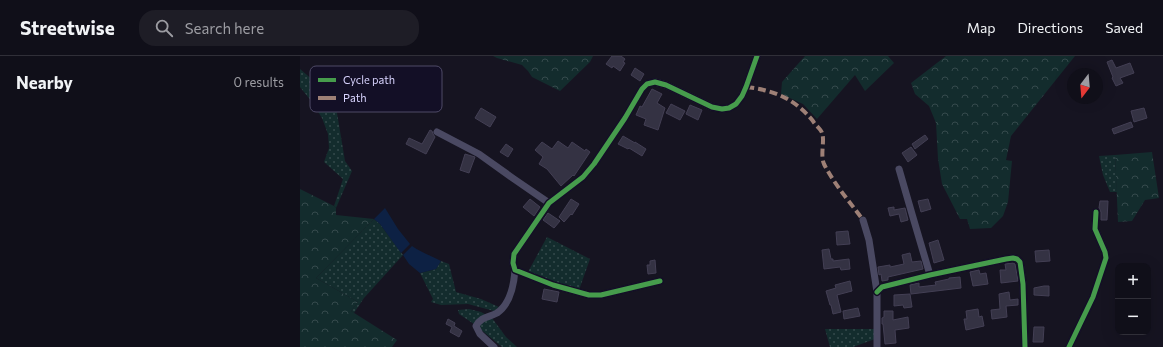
<!DOCTYPE html>
<meta charset="utf-8">
<style>
body{margin:0;font-family:Commissioner,sans-serif;background:#1e1d26;color:#f1f3f6}
.controls{position:absolute;right:12px;bottom:12px;display:grid;overflow:hidden;border-radius:8px;box-shadow:0 4px 16px #0002}
.controls button{width:36px;height:36px;display:grid;place-items:center;padding:0;border:0;border-bottom:1px solid #302f38;background:#100f19;color:#f1f3f6;font:20px sans-serif}
.compass{position:absolute;left:767px;top:12px;width:36px;height:36px;border-radius:50%;background:#100f19;box-shadow:0 4px 16px #0002;rotate:196deg}
.list{margin:0;padding:0;list-style:none}
h2{display:flex;justify-content:space-between;align-items:center;height:52px;margin:0;padding:0 16px;font-size:17px}
h2 small{font-size:13px;font-weight:400;color:#9c9ca2}
.icon{flex:none;width:22px;height:22px;fill:none;stroke:currentColor;stroke-width:2;stroke-linecap:round;stroke-linejoin:round}
.map{position:relative;flex:none;width:863px;height:291px;overflow:hidden}
header{display:flex;align-items:center;gap:24px;box-sizing:border-box;height:56px;padding:0 20px;background:#100f19;border-bottom:1px solid #302f38}
header strong{font-size:19px}
nav{display:flex;gap:22px;margin-inline-start:auto;font-size:14px}
.search{width:280px;height:36px;background:#1e1d26;display:flex;align-items:center;gap:10px;box-sizing:border-box;padding:0 14px;border-radius:16px;color:#9c9ca2;font-size:15px}
main{display:flex}
aside{flex:1;background:#100f19}
.map>svg:first-child{display:block}
</style>
<header>
<strong>Streetwise</strong>
<div class="search"><svg class="icon" aria-label="search" viewBox="0 0 24 24"><circle cx="10" cy="10" r="6"/><path d="M15 15l6 6"/></svg>Search here</div>
<nav><a>Map</a><a>Directions</a><a>Saved</a></nav>
</header>
<main>
<aside>
<h2>Nearby<small>0 results</small></h2>
<ul class="list">
</ul>
</aside>
<div class="map">
<svg width="863" height="291" viewBox="0 0 863 291">
<defs>
<pattern id="grass-dots" width="8" height="8" patternUnits="userSpaceOnUse"><rect width="8" height="8" fill="#132c2d"/><path d="M2 2h.1M6 6h.1" fill="none" stroke="#354a4c" stroke-width="1.8" stroke-linecap="round"/></pattern>
<pattern id="forest-crowns" width="20" height="18" patternUnits="userSpaceOnUse"><rect width="20" height="18" fill="#132c2d"/><path d="M2 6a3 3 0 1 1 6 0M12 15a3 3 0 1 1 6 0" fill="none" stroke="#354a4c"/></pattern>
</defs>
<rect width="100%" height="100%" fill="#161421"/>
<g fill="url(#grass-dots)">
<polygon points="0,13 14,25 23,31 29,39 37,57 45,105 52,115 36,152 34,150 43,123 24,106 29,92 28,78 22,62 12,46 0,31"/>
<polygon points="815,99 817,136 810,136 803,119 799,100"/>
<polygon points="74,163 80,168 103,199 64,242 54,257 51,255 58,246 16,222"/>
<polygon points="247,181 290,203 279,234 255,227 228,216"/>
<polygon points="141,205 149,208 156,236 181,243 199,251 194,255 168,248 141,249 131,246 133,243 120,217 136,213"/>
<polygon points="169,253 181,256 192,262 206,281 217,291 202,291 174,268 159,258 158,254"/>
<polygon points="525,273 575,273 575,283 553,291 530,291"/>
</g>
<g fill="url(#forest-crowns)">
<polygon points="193,0 293,0 290,6 260,35 232,21 228,15 222,9 197,2"/>
<polygon points="505,0 588,0 594,7 565,35 555,19 517,63 503,48 481,38 482,26"/>
<polygon points="646,0 775,0 711,80 706,104 712,105 708,146 703,160 691,172 670,173 667,163 660,163 642,128 638,103 636,67 629,50 615,38 611,27"/>
<polygon points="852,96 859,142 845,144 832,165 818,166 815,99"/>
<polygon points="0,133 34,150 36,152 36,159 74,163 16,222 58,246 51,255 97,284 92,291 0,291"/>
</g>
<g fill="#0d2144">
<polygon points="85,152 98,173 110,188 101,197 80,168 74,163"/>
<path d="M 112,190 C 120,196 132,200 141,205 L 136,213 L 120,217 L 109,208 L 103,199 Z"/>
</g>
<g fill="#343243" stroke="#433f54">
<polygon points="312,0 321,0 325,3 323,6 325,7 320,15 313,10 312,12 306,8"/>
<polygon points="812,4 816,12 830,7 834,17 820,22 823,27 816,30 812,22 813,21 807,6"/>
<polygon points="335,12 344,18 340,25 331,19"/>
<polygon points="352,33 362,38 357,47 365,52 358,74 344,69 346,63 336,59 340,50 342,51"/>
<polygon points="371,48 385,55 380,64 366,57"/>
<polygon points="390,49 402,54 398,64 386,58"/>
<polygon points="181,52 196,61 190,71 175,62"/>
<polygon points="844,52 847,62 834,66 831,55"/>
<polygon points="831,66 833,71 814,78 812,73"/>
<polygon points="130,74 132,75 133,78 135,81 126,98 106,88 109,82 122,88"/>
<polygon points="625,79 628,83 615,93 612,88"/>
<polygon points="323,80 335,87 335,86 346,93 342,100 329,92 328,93 318,88"/>
<polygon points="258,85 268,92 272,86 285,95 286,93 290,96 274,120 273,119 261,130 247,113 239,108 243,101 235,94 242,86 252,93"/>
<polygon points="206,88 213,93 208,101 200,96"/>
<polygon points="611,91 617,99 608,106 602,97"/>
<polygon points="165,98 175,101 169,117 160,114"/>
<polygon points="230,143 240,151 234,160 223,151"/>
<polygon points="271,143 279,148 272,159 271,158 264,166 259,161"/>
<polygon points="628,143 631,153 621,156 618,145"/>
<polygon points="800,145 808,145 807,164 801,164 801,156 799,152"/>
<polygon points="594,151 594,154 605,152 608,164 601,166 599,158 590,160 588,152"/>
<polygon points="248,157 260,165 254,172 243,164"/>
<polygon points="548,175 550,188 537,189 536,176"/>
<polygon points="638,184 644,204 634,207 629,187"/>
<polygon points="529,193 531,203 533,203 533,205 549,203 550,213 541,214 540,211 524,213 522,194"/>
<polygon points="749,194 750,205 736,206 735,195"/>
<polygon points="610,197 612,206 621,205 623,213 588,221 588,224 582,225 581,218 579,219 578,211 590,209 590,211 604,208 602,199"/>
<polygon points="355,204 356,217 348,218 347,209 350,209 350,205"/>
<polygon points="713,207 715,208 718,225 701,227 700,214 706,214 705,208"/>
<polygon points="679,214 680,218 686,217 688,228 673,230 670,216"/>
<polygon points="660,221 661,232 611,238 610,229 619,227 619,231 636,229 635,226 649,223 649,222"/>
<polygon points="550,225 552,235 537,239 541,256 533,258 531,249 530,249 526,235 536,232 535,229"/>
<polygon points="744,230 749,230 749,240 734,239 734,232"/>
<polygon points="244,233 259,236 257,246 242,243"/>
<polygon points="709,236 710,244 718,243 718,249 706,250 707,261 692,263 691,254 700,253 699,238"/>
<polygon points="610,238 612,251 604,252 603,249 594,250 594,239"/>
<polygon points="558,252 560,260 544,263 543,255"/>
<polygon points="678,253 679,261 682,260 684,270 666,274 664,263 667,263 666,255"/>
<polygon points="584,255 593,255 593,264 608,261 609,272 595,274 596,287 585,288 583,268 582,268 582,262 584,261"/>
<polygon points="148,263 155,267 154,270 162,275 159,281 150,276 152,271 146,268"/>
<polygon points="734,271 744,271 743,286 733,286"/>
</g>
<g fill="none" stroke-linecap="round" stroke-linejoin="round">
<g stroke="#4a4962" stroke-width="7">
<polyline points="137,76 179,98 214,123 249,147"/>
<polyline points="599,113 612,158 630,219"/>
<polyline points="563,164 569,184 577,236 577,291"/>
<polyline points="360,225 301,239 289,239 253,229 215,214 213,207 214,198 249,147 283,121 294,108 325,62 342,33 347,28 355,26 366,29 412,51 422,53 429,52 436,48 442,40 446,31 457,0"/>
<polyline points="577,236 582,231 630,219 706,203 713,202 717,203 720,206 723,228 725,291"/>
<path d="M 194,291 L 180,278 L 176,270 C 182,260 188,262 197,257 C 210,248 214,228 215,214"/>
<polyline points="769,291 793,241 806,202 805,196 795,173 796,156"/>
</g>
<path stroke="#9e8076" stroke-width="4" stroke-dasharray="8 4" stroke-linecap="butt" d="M 446,31 C 474,34 495,43 513,65 C 515,69 521,73 522,77 C 525,84 520,99 524,108 C 534,128 550,146 563,164"/>
<defs>
<g id="cycleway">
<polyline points="360,225 301,239 289,239 253,229 215,214 213,207 214,198 249,147 283,121 294,108 325,62 342,33 347,28 355,26 366,29 412,51 422,53 429,52 436,48 442,40 446,31 457,0"/>
<polyline points="577,236 582,231 630,219 706,203 713,202 717,203 720,206 723,228 725,291"/>
<polyline points="769,291 793,241 806,202 805,196 795,173 796,156"/>
</g>
</defs>
<use href="#cycleway" stroke="#130f26" stroke-width="8"/>
<use href="#cycleway" stroke="#469c4c" stroke-width="5"/>
</g>
<rect x="10" y="10" width="132" height="46" rx="6" fill="#130f26" stroke="#4e4a67" stroke-width="1"/>
<rect x="18" y="22" width="18" height="4" fill="#469c4c"/>
<rect x="18" y="40" width="18" height="4" fill="#9e8076"/>
<g font-size="11" fill="#d9d4ff">
<text x="43" y="28">Cycle path</text>
<text x="43" y="46">Path</text>
</g>
</svg>
<div class="controls">
<button>+</button>
<button>−</button>
</div>
<svg class="compass" viewBox="-18 -18 36 36"><path d="M0-13l5 13h-10z" fill="#e53935"/><path d="M0 13l5-13h-10z" fill="#9c9ca2"/></svg>
</div>
</main>
